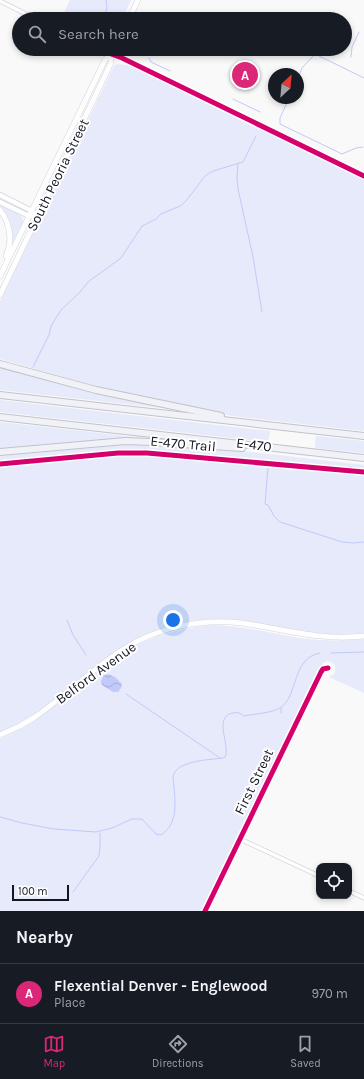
<!DOCTYPE html>
<style>
body{margin:0;font-family:Karla,sans-serif;background:#20242c;color:#f1f3f6}
.controls{position:absolute;right:12px;bottom:12px;display:grid;overflow:hidden;border-radius:8px;box-shadow:0 2px 6px #0003}
.controls button{width:36px;height:36px;display:grid;place-items:center;padding:0;border:0;border-bottom:1px solid #363941;background:#171b24;color:#f1f3f6;font:20px sans-serif}
.compass{position:absolute;left:268px;top:68px;width:36px;height:36px;border-radius:50%;background:#171b24;box-shadow:0 2px 6px #0003;rotate:26deg}
.scale{position:absolute;left:12px;bottom:10px;width:57px;box-sizing:border-box;padding-left:4px;border:2px solid #141622;border-top:0;font-size:11px;line-height:14px;white-space:nowrap;color:#141622;-webkit-text-stroke:3px #fff;paint-order:stroke}
.you{position:absolute;left:173px;top:620px;width:14px;height:14px;margin:-10px;border:3px solid #fff;border-radius:50%;background:#1a73e8;box-shadow:0 0 0 6px #1a73e833}
.badge{display:grid;place-items:center;width:26px;height:26px;border-radius:50%;background:#db2777;color:#fff;font-size:13px;font-weight:700}
.pin{position:absolute;translate:-50% -50%;border:2px solid #fff;box-shadow:0 1px 4px #0006}
.list{margin:0;padding:0;list-style:none}
h2{display:flex;justify-content:space-between;align-items:center;height:52px;margin:0;padding:0 16px;font-size:17px}
h2 small{font-size:13px;font-weight:400;color:#9ea1a6}
.list li{display:grid;grid-template-columns:26px 1fr auto;gap:12px;align-items:center;box-sizing:border-box;height:60px;padding:0 16px;border-top:1px solid #363941}
.list b{display:block;font-size:15px;white-space:nowrap}
.list p{margin:0;font-size:13px;white-space:nowrap;color:#9ea1a6}
.list em{font-size:13px;font-style:normal;color:#9ea1a6}
.icon{flex:none;width:22px;height:22px;fill:none;stroke:currentColor;stroke-width:2;stroke-linecap:round;stroke-linejoin:round}
.map{position:relative;flex:none;width:364px;height:911px;overflow:hidden}
.search{position:absolute;background:#171b24;box-shadow:0 2px 6px #0003;left:12px;right:12px;top:12px;height:44px;display:flex;align-items:center;gap:10px;box-sizing:border-box;padding:0 14px;border-radius:22px;color:#9ea1a6;font-size:15px}
.sheet{height:112px;background:#171b24}
nav{display:flex;justify-content:space-around;align-items:center;box-sizing:border-box;height:56px;border-top:1px solid #363941;background:#171b24;font-size:11px;color:#9ea1a6}
nav a{display:grid;justify-items:center;gap:2px}
nav .on{color:#db2777}
.map>svg:first-child{display:block}
</style>
<div class="map">
<svg width="364" height="911" viewBox="0 0 364 911">
<defs>
<pattern id="water-waves" width="16" height="10" patternUnits="userSpaceOnUse"><rect width="16" height="10" fill="#c1caf9"/><path d="M0 5q4-4 8 0t8 0" fill="none" stroke="#a5add5"/></pattern>
</defs>
<rect width="100%" height="100%" fill="#f9f9f9"/>
<g fill="#e6eafa">
<polygon points="70,0 131,0 122,19 61,19"/>
<polygon points="117,64 130,65 364,179 364,431 232,416 102,388 0,359 0,301 114,66"/>
<polygon points="0,205 20,215 23,218 23,222 12,244 3,211"/>
<polygon points="0,367 90,392 171,409 0,390"/>
<polygon points="0,400 270,431 268,442 0,412"/>
<polygon points="0,422 145,438 145,440 0,449"/>
<polygon points="316,436 364,441 364,453 315,448"/>
<path d="M 146,444 L 234,450 L 364,465 L 364,633 C 346,634 327,635 309,633 C 273,628 235,616 198,620 C 122,629 89,679 30,717 C 20,723 10,728 0,732 L 0,456 L 109,445 Z"/>
<path d="M 213,625 C 243,626 270,633 299,638 C 321,641 342,641 364,639 L 364,693 L 329,677 L 335,673 L 335,666 C 332,661 327,660 323,663 L 203,911 L 0,911 L 0,739 C 49,718 80,680 124,652 C 152,635 182,628 213,625 Z"/>
</g>
<polygon fill="url(#water-waves)" points="108,674 115,677 122,684 121,688 118,692 113,692 102,685 101,681 103,676"/>
<g fill="none" stroke-linecap="round" stroke-linejoin="round">
<g stroke="#c1caf9" stroke-width="1">
<polyline points="104,18 107,8 106,0"/>
<polyline points="313,53 364,78"/>
<polyline points="351,57 352,47 359,32"/>
<polyline points="149,58 151,62 170,71"/>
<polyline points="298,78 302,68 315,54"/>
<polyline points="289,98 280,118 280,124 342,154 356,148 363,147"/>
<polyline points="233,99 260,112"/>
<polyline points="238,163 237,178 238,189 253,257 262,312"/>
<polyline points="33,367 49,335 51,326 61,310 80,292 88,282 121,258 142,226 156,219 161,214 180,206 186,201 205,176 213,171 243,162 256,136"/>
<polyline points="268,467 265,504 268,505 274,516 280,522 342,542 354,543 364,542"/>
<polyline points="348,467 364,469"/>
<polyline points="67,620 73,635 86,655"/>
<polyline points="331,653 364,652"/>
<polyline points="126,694 220,758"/>
<polyline points="281,708 281,713"/>
<path d="M 0,817 L 22,823 L 54,829 L 96,832 L 112,828 L 132,819 L 142,819 L 156,834 L 161,835 C 181,822 174,795 173,776 C 178,760 209,760 223,758 L 225,757 C 231,746 213,718 232,713 C 234,713 237,712 239,713 C 241,714 242,715 244,716 C 254,714 272,713 280,708 C 299,696 291,658 320,653"/>
<polyline points="73,892 99,856 100,846 100,833"/>
</g>
<defs>
<g id="minor">
<polyline points="0,1 36,19"/>
<polyline points="98,49 111,54"/>
<polyline points="240,839 319,876"/>
<polyline points="349,891 364,898"/>
<polyline points="205,911 321,672 323,669 328,668"/>
</g>
<g id="tertiary">
<polyline points="111,54 122,58 364,176"/>
<polyline points="0,195 32,211 38,217"/>
<polyline points="0,202 29,216 38,217"/>
</g>
<g id="secondary">
<polyline points="129,19 138,0"/>
<path d="M 0,210 C 10,223 13,240 6,256"/>
<polyline points="0,276 105,60 111,54 114,49"/>
<polyline points="0,295 111,63 111,54"/>
<path d="M 0,735 L 20,726 L 35,717 C 65,696 91,670 122,650 C 156,628 200,618 241,623 C 284,629 320,641 364,636"/>
</g>
<g id="motorway">
<polyline points="0,364 96,390 221,416"/>
<polyline points="0,395 364,436"/>
<polyline points="0,417 364,458"/>
<polyline points="0,452 125,441 152,442 242,448"/>
</g>
</defs>
<use href="#minor" stroke="#d4d5dd" stroke-width="5"/>
<use href="#tertiary" stroke="#d4d5dd" stroke-width="6"/>
<use href="#secondary" stroke="#d4d5dd" stroke-width="6"/>
<use href="#motorway" stroke="#c2c3ca" stroke-width="8"/>
<use href="#minor" stroke="#fefefe" stroke-width="3.5"/>
<use href="#tertiary" stroke="#fefefe" stroke-width="4.5"/>
<use href="#secondary" stroke="#fefefe" stroke-width="5"/>
<use href="#motorway" stroke="#f0f2f7" stroke-width="6"/>
<defs>
<g id="cycleway">
<polyline points="98,49 122,58 364,176"/>
<polyline points="0,464 118,453 147,453 364,472"/>
<polyline points="205,911 321,672 323,669 328,668"/>
</g>
</defs>
<use href="#cycleway" stroke="#fff" stroke-width="8"/>
<use href="#cycleway" stroke="#d6006c" stroke-width="5"/>
</g>
<g text-anchor="middle" dominant-baseline="central" stroke-width="4" stroke-linejoin="round" paint-order="stroke">
<g font-size="14" fill="#141622" stroke="#fff">
<text transform="translate(58 175) rotate(-64)">South Peoria Street</text>
<text transform="translate(183 444) rotate(5)">E-470 Trail</text>
<text transform="translate(254 445) rotate(7)">E-470</text>
<text transform="translate(96 673) rotate(-36)">Belford Avenue</text>
<text transform="translate(254 782) rotate(-64)">First Street</text>
</g>
</g>
</svg>
<div class="controls">
<button><svg class="icon" aria-label="locate" viewBox="0 0 24 24"><circle cx="12" cy="12" r="6"/><path d="M12 2v4M12 18v4M2 12h4M18 12h4"/></svg></button>
</div>
<svg class="compass" viewBox="-18 -18 36 36"><path d="M0-13l5 13h-10z" fill="#e53935"/><path d="M0 13l5-13h-10z" fill="#9ea1a6"/></svg>
<div class="scale">100 m</div>
<div class="you"></div>
<div class="pin badge" style="left:245px;top:75px">A</div>
<div class="search"><svg class="icon" aria-label="search" viewBox="0 0 24 24"><circle cx="10" cy="10" r="6"/><path d="M15 15l6 6"/></svg>Search here</div>
</div>
<section class="sheet">
<h2>Nearby<small></small></h2>
<ul class="list">
<li><span class="badge">A</span><div><b>Flexential Denver - Englewood</b><p>Place</p></div><em>970 m</em></li>
</ul>
</section>
<nav>
<a class="on"><svg class="icon" aria-label="map" viewBox="0 0 24 24"><path d="M3 6l6-2 6 2 6-2v14l-6 2-6-2-6 2zM9 4v14M15 6v14"/></svg>Map</a>
<a><svg class="icon" aria-label="directions" viewBox="0 0 24 24"><path d="M12 3l9 9-9 9-9-9zM9 14v-3h6M13 9l2 2-2 2"/></svg>Directions</a>
<a><svg class="icon" aria-label="saved" viewBox="0 0 24 24"><path d="M7 4h10v16l-5-4-5 4z"/></svg>Saved</a>
</nav>
